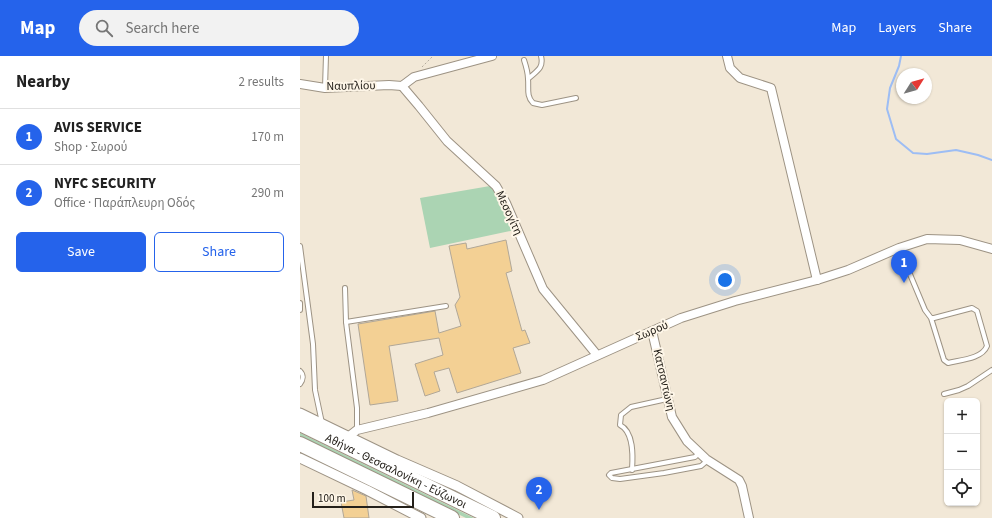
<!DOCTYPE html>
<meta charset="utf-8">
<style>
body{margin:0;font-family:"Source Sans 3",sans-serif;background:#f2f2f2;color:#222}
.controls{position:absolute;right:12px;bottom:12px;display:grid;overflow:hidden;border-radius:6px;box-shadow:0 1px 3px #0004}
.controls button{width:36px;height:36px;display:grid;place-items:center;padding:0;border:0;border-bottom:1px solid #e0e0e0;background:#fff;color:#222;font:20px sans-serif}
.compass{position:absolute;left:596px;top:12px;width:36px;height:36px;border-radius:50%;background:#fff;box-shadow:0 1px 3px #0004;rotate:53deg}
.scale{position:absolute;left:12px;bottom:10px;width:102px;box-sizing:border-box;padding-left:4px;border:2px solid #24201a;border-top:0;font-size:11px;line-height:14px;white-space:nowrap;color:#24201a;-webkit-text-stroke:3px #fef6e8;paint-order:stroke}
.you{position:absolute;left:425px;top:224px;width:14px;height:14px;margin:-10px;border:3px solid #fff;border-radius:50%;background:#1a73e8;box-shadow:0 0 0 6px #1a73e833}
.badge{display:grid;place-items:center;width:26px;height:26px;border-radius:50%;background:#2563eb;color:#fff;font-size:13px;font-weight:700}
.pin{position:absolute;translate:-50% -33px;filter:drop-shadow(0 1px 2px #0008)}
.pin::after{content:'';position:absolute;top:21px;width:14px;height:12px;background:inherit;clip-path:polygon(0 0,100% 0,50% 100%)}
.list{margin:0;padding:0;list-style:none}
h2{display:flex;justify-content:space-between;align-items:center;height:52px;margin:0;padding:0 16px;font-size:17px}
h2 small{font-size:13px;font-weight:400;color:#767676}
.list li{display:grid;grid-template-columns:26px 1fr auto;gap:12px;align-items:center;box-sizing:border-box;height:56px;padding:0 16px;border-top:1px solid #e0e0e0}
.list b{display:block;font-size:15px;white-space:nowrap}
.list p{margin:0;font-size:13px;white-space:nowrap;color:#767676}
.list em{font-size:13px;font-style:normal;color:#767676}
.actions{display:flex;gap:8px;padding:12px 16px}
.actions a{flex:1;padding:9px 0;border:1px solid #2563eb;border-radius:6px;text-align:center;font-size:14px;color:#2563eb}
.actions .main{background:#2563eb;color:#fff}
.icon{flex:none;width:22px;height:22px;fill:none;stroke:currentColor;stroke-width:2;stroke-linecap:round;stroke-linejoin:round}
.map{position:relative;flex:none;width:692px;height:462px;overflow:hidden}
header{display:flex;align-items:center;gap:24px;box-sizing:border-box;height:56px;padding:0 20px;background:#2563eb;color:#fff}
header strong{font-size:19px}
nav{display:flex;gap:22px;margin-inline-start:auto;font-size:14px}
.search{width:280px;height:36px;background:#f2f2f2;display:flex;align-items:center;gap:10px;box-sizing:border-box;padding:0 14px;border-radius:22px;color:#767676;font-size:15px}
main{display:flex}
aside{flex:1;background:#fff}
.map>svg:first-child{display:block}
</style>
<header>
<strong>Map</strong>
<div class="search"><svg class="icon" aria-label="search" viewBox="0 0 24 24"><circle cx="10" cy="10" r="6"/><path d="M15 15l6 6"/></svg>Search here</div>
<nav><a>Map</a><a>Layers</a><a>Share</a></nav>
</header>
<main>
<aside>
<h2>Nearby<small>2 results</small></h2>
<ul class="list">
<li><span class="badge">1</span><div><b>AVIS SERVICE</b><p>Shop · Σωρού</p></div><em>170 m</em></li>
<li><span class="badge">2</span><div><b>NYFC SECURITY</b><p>Office · Παράπλευρη Οδός</p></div><em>290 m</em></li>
</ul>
<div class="actions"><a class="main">Save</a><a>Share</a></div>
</aside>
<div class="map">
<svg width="692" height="462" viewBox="0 0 692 462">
<rect width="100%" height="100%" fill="#f2e8d7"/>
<g fill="#abd4b3">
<polygon points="190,130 201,144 215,174 130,192 120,142"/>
<polygon points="0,377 174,462 166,462 0,380"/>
</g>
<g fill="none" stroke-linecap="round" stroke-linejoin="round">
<polyline stroke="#9dbdf4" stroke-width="2" points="601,0 599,10 590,32 587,53 596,83 613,97 627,98 656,94 678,99 692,104"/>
</g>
<g fill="#f3d094" stroke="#b1a797">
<polygon points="206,184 212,215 206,217 222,275 225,274 230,287 213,292 221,317 157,337 149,312 134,316 140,335 125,340 115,308 143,299 139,282 89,290 98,345 70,349 58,268 135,255 139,277 161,270 155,249 160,241 149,190 166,187 167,193"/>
<polygon points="52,434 66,440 69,462 44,462 41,446 54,444"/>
</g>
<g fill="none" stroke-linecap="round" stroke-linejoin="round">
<defs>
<g id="service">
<path d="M 224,4 C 226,10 228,16 228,23 C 229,32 226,40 233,47 L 242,49 L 276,42"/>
<path d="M 229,22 C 237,15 244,12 241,0"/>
<polyline points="25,32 26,0"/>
<polyline points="0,190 13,288 15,334 22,367"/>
<path d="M 599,192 L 625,254 L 631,262 L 644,304 L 648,307 C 660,304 682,303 687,290 L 677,255 L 672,252 L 634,262 L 631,262"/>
<polyline points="45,232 46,266 57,352 57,374"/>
<polyline points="0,247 0,254"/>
<polyline points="46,266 146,250"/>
<path d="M 0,315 C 4,319 3,324 0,328"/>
<polyline points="644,338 659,334 668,330 692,314"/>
<polyline points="399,397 395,401 311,417 309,419 312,422 320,423 364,417 401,410 408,404"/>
<path d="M 332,414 C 333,400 334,376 320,369 L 321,359 L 331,351 L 367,343"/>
</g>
<g id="minor">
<polyline points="427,0 430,12 440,22 471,32 517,224"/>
<polyline points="0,28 25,32 89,29 102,30"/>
<polyline points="102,30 119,50 147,85 196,130 206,147 243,233 297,299"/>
<polyline points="102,30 114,21 192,0"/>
<polyline points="352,275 372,361 387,385 406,403 439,424 442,430 449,462"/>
<polyline points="48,381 57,374 128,357 243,324 381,262 435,245 517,224 548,214 599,192 627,183 660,184 692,193"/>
</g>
<g id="tertiary">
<polyline points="0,357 97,404 157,430 218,462"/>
<polyline points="0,402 67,434 121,462"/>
</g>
<g id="motorway">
<path id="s1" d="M 0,368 L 193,462"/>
<polyline points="0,388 152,462"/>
</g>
</defs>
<use href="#service" stroke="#9d9384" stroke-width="6"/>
<use href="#minor" stroke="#9d9384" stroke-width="10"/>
<use href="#tertiary" stroke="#9d9384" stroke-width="11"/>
<use href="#motorway" stroke="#9d9384" stroke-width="16"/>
<polyline stroke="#b4ac9e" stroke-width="1" stroke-dasharray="2 2" stroke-linecap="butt" points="122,11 133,0"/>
<use href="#service" stroke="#fff" stroke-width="4"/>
<use href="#minor" stroke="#fff" stroke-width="8"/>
<use href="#tertiary" stroke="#fff" stroke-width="9"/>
<use href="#motorway" stroke="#fff" stroke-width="14"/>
</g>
<g text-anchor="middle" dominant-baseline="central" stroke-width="4" stroke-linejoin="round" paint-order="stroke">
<g font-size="12" fill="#24201a" stroke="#fef6e8">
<text transform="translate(51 30) rotate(-1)">Ναυπλίου</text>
<text transform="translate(209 157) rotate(65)">Μεσογίτη</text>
<text transform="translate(352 275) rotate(-23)">Σωρού</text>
<text transform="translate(364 324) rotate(77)">Κατσαντώνη</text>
<text stroke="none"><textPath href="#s1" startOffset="107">Αθήνα - Θεσσαλονίκη - Εύζωνοι</textPath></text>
</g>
</g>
</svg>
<div class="controls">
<button>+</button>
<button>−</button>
<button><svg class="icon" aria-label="locate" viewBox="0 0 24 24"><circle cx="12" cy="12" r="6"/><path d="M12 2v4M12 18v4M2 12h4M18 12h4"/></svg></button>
</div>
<svg class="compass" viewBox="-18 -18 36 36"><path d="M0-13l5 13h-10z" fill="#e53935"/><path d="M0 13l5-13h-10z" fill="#767676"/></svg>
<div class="scale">100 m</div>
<div class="you"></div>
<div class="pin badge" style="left:604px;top:227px">1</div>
<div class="pin badge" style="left:239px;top:454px">2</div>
</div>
</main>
